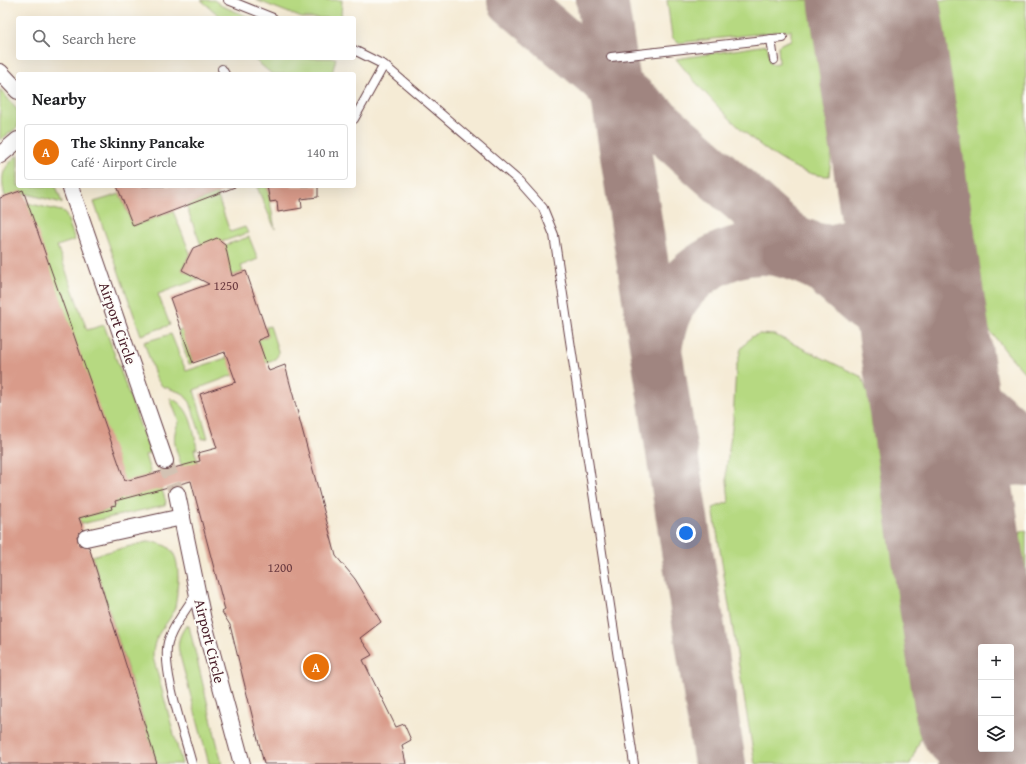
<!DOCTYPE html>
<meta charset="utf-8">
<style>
body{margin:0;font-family:"Gentium Book Plus",serif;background:#f6f6f6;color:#202124}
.controls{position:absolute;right:12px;bottom:12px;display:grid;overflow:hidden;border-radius:4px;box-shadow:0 4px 16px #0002}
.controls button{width:36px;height:36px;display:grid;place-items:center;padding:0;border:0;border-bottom:1px solid #e0e0e0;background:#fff;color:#202124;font:20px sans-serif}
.you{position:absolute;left:686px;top:533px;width:14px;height:14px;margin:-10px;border:3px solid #fff;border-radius:50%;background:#1a73e8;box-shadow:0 0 0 6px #1a73e833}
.badge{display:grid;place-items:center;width:26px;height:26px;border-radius:50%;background:#c8321e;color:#fff;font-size:13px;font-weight:700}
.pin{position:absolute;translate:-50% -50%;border:2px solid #fff;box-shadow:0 1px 4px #0006}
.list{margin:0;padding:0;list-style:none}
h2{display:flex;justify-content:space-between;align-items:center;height:52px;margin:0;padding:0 16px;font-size:17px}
h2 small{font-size:13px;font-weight:400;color:#757577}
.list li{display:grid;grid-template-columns:26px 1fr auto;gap:12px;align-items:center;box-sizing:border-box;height:56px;margin:0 8px 8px;padding:0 8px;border:1px solid #e0e0e0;border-radius:4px}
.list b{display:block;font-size:15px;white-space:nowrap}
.list p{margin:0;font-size:13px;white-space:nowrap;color:#757577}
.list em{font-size:13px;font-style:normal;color:#757577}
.icon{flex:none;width:22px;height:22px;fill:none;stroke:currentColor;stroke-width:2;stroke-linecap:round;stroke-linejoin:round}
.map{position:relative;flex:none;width:1026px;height:764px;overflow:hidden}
.search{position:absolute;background:#fff;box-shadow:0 4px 16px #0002;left:16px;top:16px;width:340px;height:44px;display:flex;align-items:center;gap:10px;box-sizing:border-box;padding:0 14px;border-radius:4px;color:#757577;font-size:15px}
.panel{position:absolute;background:#fff;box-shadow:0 4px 16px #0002;left:16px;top:72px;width:340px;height:116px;border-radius:4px}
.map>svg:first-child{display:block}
</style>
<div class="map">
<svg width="1026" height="764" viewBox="0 0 1026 764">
<rect width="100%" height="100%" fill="#fdfcf7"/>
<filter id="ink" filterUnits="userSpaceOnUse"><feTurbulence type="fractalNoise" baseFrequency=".025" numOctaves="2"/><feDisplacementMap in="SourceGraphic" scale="8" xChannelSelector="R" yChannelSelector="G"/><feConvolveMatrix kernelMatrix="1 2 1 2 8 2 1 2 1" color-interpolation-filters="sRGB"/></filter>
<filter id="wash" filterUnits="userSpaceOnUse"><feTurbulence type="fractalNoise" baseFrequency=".012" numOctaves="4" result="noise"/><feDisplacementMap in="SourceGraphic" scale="16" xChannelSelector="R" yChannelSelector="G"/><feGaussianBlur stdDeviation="0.9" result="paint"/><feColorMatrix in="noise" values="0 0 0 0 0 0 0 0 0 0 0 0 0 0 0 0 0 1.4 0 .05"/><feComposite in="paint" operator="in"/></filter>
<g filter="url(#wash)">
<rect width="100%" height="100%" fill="#f5ebd5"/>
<g fill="#b6d981" stroke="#807c56">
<polygon points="201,0 214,0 222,6 251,18 222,18"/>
<polygon points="256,0 342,0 341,18 302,18"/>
<path d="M 667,0 L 819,0 L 836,117 L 829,176 C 777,177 707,97 676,59 L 767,45 L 771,64 L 779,63 L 778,46 L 783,43 L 791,40 L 791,30 L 678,43 L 672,37 Z"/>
<polygon points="921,0 1026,0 1026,374 1008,354 980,318 962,256"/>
<polygon points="256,58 336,58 332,74 272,74 255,60"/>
<polygon points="0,89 18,111 18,127 0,140"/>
<path d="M 18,155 L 18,186 L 56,186 L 62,203 L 24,193 L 5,197 C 0,175 2,169 18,155 Z"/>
<polygon points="267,186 275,229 257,187"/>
<polygon points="120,194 133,226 173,211 190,253 182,270 199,279 158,294 170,325 141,335 94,202"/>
<polygon points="217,194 230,232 245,227 248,233 221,242 201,245 186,206"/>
<polygon points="27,203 65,212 75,240 57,246 87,330 104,325 150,453 145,455 154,484 160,483 166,502 165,505 81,524 76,507 81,517 112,509 111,506 116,505"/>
<polygon points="249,237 258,259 241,266 243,272 214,282 225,245"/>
<polygon points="270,326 278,351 278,355 275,359 194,390 208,438 202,439 190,402 182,393 162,386 156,378 144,342 171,334 186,371 260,347 258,340 268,336 266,327"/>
<polygon points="182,330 193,363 189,364 178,331"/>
<polygon points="759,334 775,335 862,377 885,445 925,696 925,728 910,764 755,764 713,508 729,502 726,471 733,420 736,368 741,349 751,337"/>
<path d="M 170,398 C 191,406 193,428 197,449 L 194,449 L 199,467 L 183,470 C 178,454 169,439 179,422 Z"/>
<polygon points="1021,531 1026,531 1026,679 1011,590"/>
<path d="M 146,542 C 173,542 178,555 178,579 C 177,588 177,599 175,607 C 169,627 153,630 153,657 L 182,764 L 157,764 L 92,556 Z"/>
<path d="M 186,626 L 189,626 L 222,764 L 209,764 L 179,652 C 177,642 180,634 186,626 Z"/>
</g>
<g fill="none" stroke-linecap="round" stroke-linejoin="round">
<g stroke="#a08580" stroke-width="52">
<polyline points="513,0 602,76 615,89 629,98 942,372"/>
<polyline points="602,0 720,764"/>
<path d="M 788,238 C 799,243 811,249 823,250 C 851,252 880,231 891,205 C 897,190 896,168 897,151"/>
<polyline points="926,343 942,372 1026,445"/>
<path d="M 656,347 C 659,335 661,320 667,309 C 684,274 724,248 763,249 C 782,249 799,256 816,264"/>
<path d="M 953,522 C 955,513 957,503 961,495 C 974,471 1000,457 1026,460"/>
<polyline points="964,764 978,692 972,693"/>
</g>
<polyline stroke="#a08580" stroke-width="131" points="874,0 981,713"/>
</g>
<g id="blocks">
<g fill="#d99b8a">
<polygon points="117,186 235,186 235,187 133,226"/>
<polygon points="267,186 318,186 318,197 301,199 302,208 278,212 277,201 270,202"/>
<polygon points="23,190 125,481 200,461 198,453 217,448 200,394 236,382 225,352 193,363 170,298 209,284 182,270 193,248 217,238 225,244 232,276 246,271 268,336 258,340 269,371 285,365 336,556 355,579 381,622 360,638 372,655 363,660 396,727 404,724 411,740 402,745 406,764 264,764 230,625 222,612 225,610 191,481 115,501 116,505 111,506 112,509 79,518 83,529 77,536 79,545 89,547 157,764 0,764 0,198"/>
</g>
</g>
</g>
<g filter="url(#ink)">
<use href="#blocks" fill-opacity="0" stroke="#643e44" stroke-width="1"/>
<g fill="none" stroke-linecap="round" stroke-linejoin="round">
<polyline stroke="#d3c2b3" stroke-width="16" stroke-dasharray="16 8" stroke-linecap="butt" points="165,461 177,494"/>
<defs>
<g id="lane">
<polyline points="228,0 273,18"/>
<polyline points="771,39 774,60"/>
<polyline points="354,50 384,65 519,181 543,208 554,235 634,764"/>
<polyline points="611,57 783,38"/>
<polyline points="222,69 225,74"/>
<polyline points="354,119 384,65"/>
<path d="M 192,764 C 185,736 159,664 169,639 C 175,623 187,608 196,594"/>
</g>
<g id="street">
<polyline points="0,72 18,91"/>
<polyline points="0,155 18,140"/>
<polyline points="70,186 165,461"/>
<polyline points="177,494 203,620 242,764"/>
<polyline points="86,538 182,517"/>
</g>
</defs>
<use href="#lane" stroke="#643e44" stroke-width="10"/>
<use href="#street" stroke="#643e44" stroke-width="18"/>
<use href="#lane" stroke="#fff" stroke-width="8"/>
<use href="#street" stroke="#fff" stroke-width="16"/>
</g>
</g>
<g text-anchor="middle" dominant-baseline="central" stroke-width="3.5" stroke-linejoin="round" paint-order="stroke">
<g font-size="13" fill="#6e3e43">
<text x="226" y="285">1250</text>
<text x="280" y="567">1200</text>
</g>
<g font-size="15" fill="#4a1f2b" stroke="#fdfcf7">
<text transform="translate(118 323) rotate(71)">Airport Circle</text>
<text transform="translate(210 641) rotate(76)">Airport Circle</text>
</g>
</g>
</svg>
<div class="controls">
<button>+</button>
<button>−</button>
<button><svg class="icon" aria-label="layers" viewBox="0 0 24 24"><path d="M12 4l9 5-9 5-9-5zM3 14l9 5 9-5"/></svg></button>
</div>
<div class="you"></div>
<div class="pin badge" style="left:316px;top:667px;background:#e8710a">A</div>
<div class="search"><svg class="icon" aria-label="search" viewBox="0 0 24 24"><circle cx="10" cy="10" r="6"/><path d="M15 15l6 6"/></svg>Search here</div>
<section class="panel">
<h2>Nearby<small></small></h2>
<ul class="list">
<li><span class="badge" style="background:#e8710a">A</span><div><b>The Skinny Pancake</b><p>Café · Airport Circle</p></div><em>140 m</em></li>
</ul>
</section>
</div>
